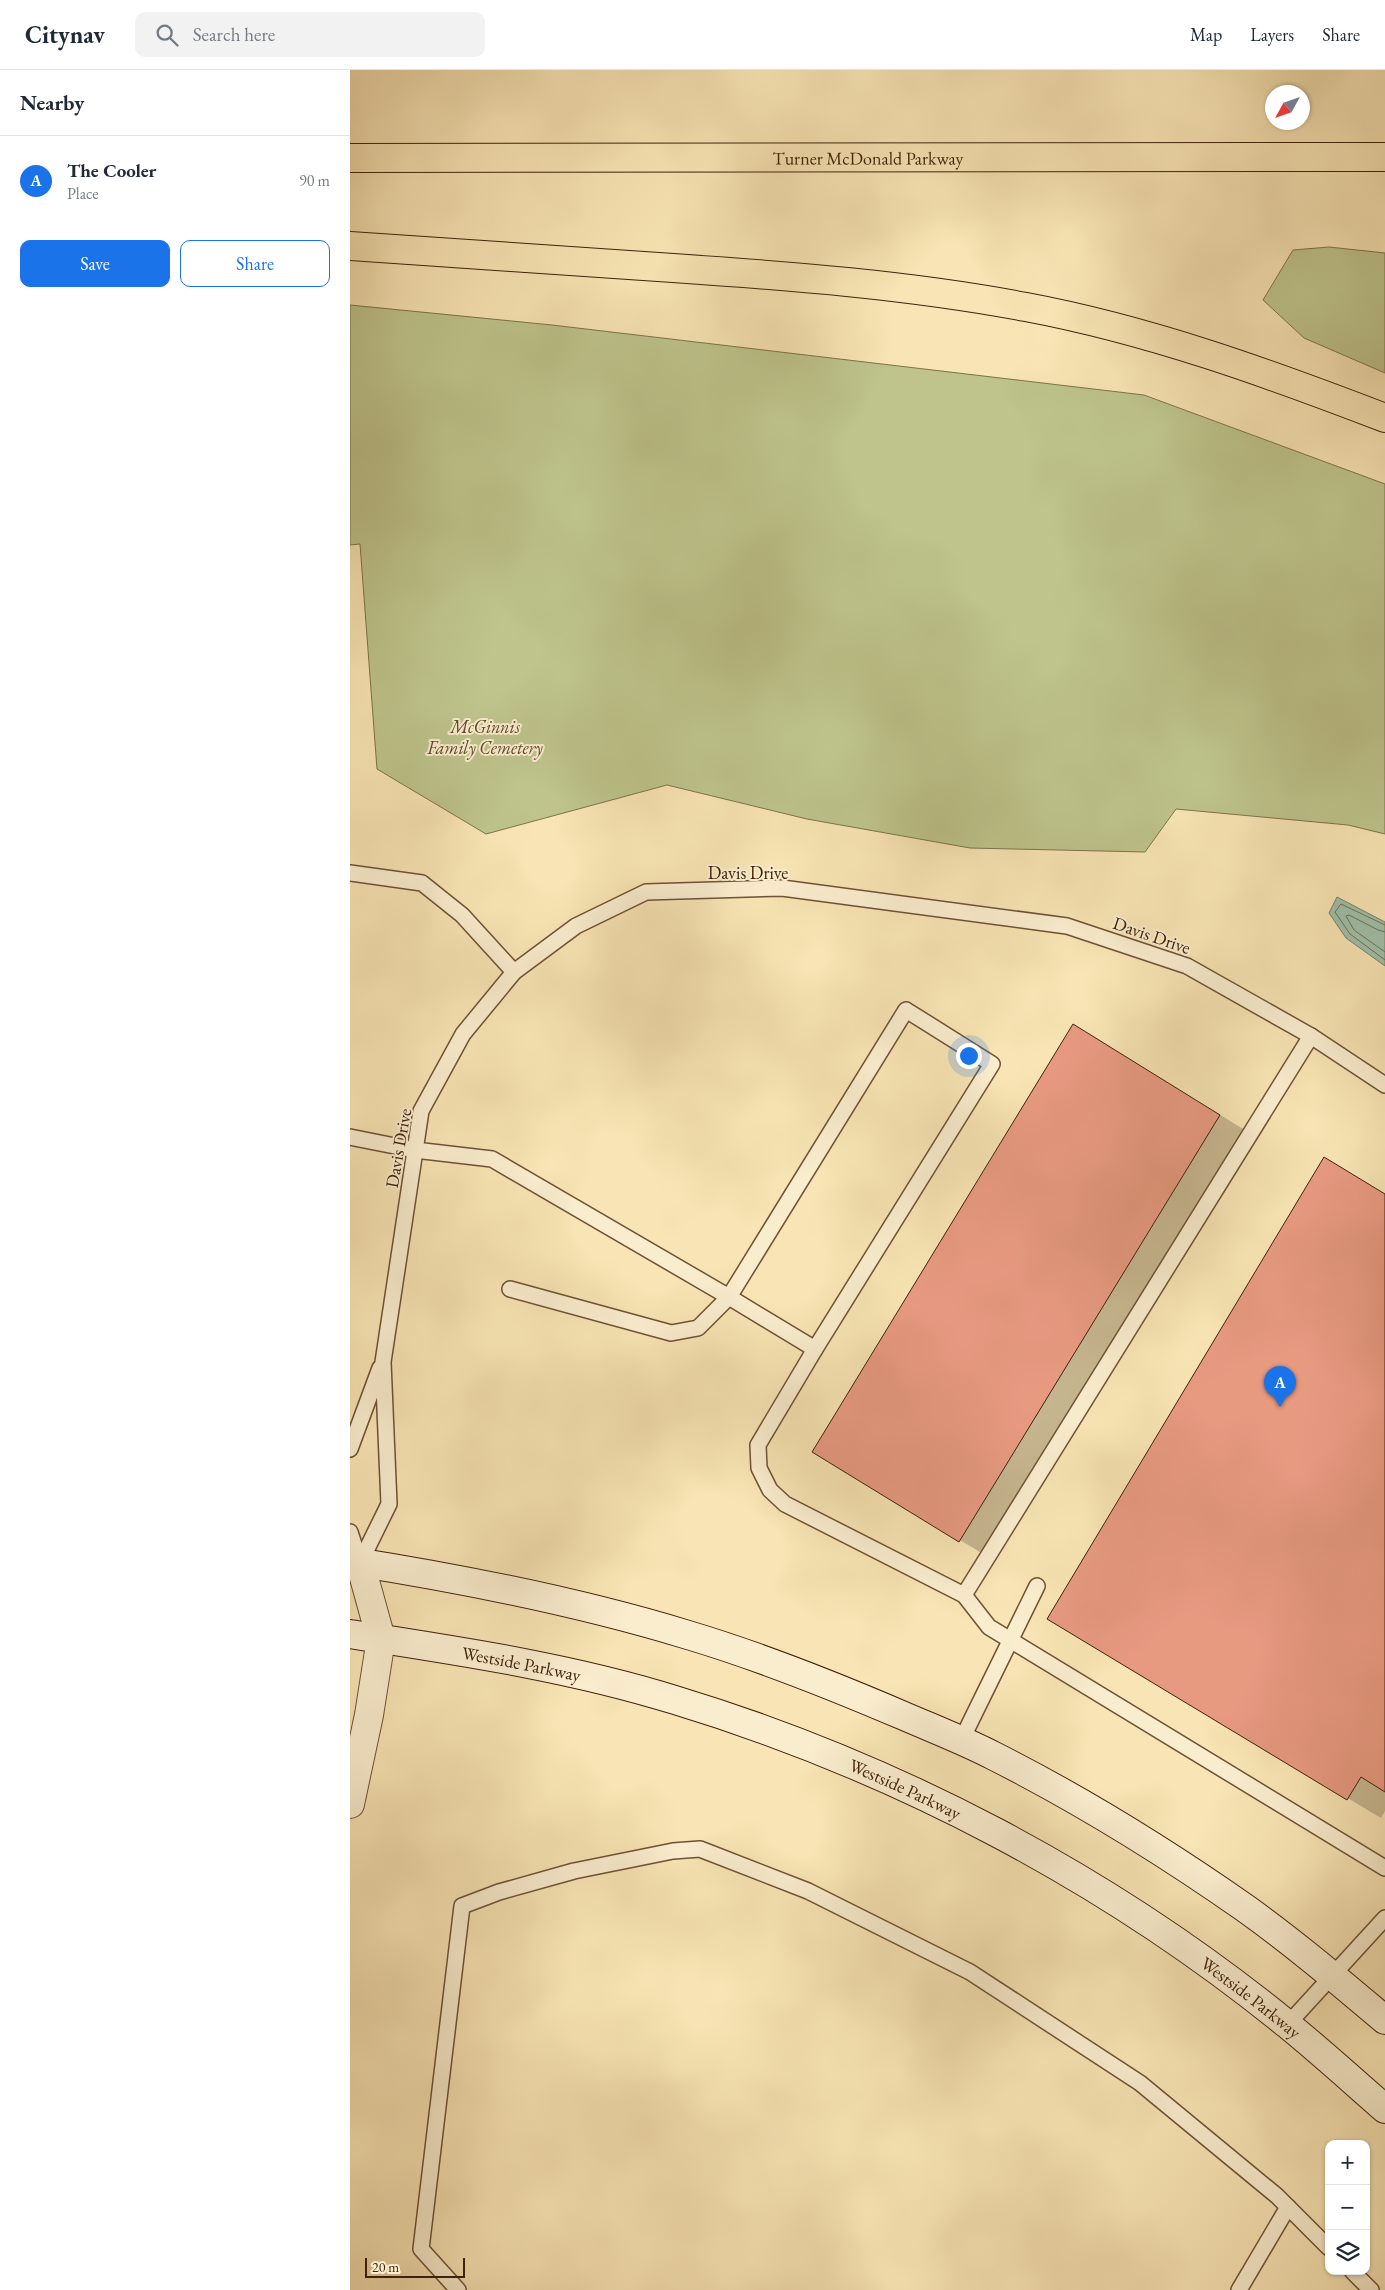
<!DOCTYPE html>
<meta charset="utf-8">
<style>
body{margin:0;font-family:"EB Garamond",serif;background:#f2f2f3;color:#1f2937}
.controls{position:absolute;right:15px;bottom:15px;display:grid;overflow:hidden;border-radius:10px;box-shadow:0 1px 4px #0004}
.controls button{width:45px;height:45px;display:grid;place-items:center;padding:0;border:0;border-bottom:1px solid #e0e1e3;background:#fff;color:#1f2937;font:25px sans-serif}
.compass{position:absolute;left:915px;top:15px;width:45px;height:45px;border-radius:50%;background:#fff;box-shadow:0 1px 4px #0004;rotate:230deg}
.scale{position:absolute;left:15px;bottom:12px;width:100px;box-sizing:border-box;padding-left:5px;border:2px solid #3f2209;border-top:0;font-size:14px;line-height:18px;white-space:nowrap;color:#3f2209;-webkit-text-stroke:4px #faedce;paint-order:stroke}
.you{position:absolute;left:618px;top:985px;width:18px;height:18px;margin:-12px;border:4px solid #fff;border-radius:50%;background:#1a73e8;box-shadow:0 0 0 8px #1a73e833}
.badge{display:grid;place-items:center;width:32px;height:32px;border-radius:50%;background:#1a73e8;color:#fff;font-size:16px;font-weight:700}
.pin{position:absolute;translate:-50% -41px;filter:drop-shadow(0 1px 2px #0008)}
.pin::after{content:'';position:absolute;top:26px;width:18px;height:15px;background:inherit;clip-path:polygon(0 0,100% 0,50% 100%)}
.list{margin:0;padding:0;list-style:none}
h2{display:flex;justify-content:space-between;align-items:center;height:65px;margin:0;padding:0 20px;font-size:21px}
h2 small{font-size:16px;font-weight:400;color:#747a83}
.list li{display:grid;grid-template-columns:32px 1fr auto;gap:15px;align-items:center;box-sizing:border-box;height:90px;padding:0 20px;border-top:1px solid #e0e1e3}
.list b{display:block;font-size:19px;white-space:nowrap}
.list p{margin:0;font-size:16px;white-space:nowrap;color:#747a83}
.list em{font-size:16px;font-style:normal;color:#747a83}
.actions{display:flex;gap:10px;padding:15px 20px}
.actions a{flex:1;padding:11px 0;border:1px solid #1a73e8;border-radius:10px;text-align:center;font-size:18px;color:#1a73e8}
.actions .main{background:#1a73e8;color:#fff}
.icon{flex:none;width:28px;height:28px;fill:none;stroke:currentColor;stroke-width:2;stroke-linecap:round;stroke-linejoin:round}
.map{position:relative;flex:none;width:1035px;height:2220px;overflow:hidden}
header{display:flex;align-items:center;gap:30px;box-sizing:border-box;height:70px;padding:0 25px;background:#fff;border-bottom:1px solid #e0e1e3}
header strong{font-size:24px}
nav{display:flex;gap:28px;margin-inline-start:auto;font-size:18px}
.search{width:350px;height:45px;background:#f2f2f3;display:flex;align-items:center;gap:12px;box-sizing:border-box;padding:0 18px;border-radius:10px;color:#747a83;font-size:19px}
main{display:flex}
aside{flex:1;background:#fff}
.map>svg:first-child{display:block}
</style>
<header>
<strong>Citynav</strong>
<div class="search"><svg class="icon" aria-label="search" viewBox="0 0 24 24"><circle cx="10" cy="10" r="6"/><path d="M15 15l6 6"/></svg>Search here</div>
<nav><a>Map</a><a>Layers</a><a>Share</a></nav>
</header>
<main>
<aside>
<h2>Nearby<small></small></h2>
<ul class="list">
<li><span class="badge">A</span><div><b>The Cooler</b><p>Place</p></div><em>90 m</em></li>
</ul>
<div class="actions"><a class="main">Save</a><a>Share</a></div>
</aside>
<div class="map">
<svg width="1035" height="2220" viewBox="0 0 1035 2220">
<rect width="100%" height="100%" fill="#f8e4b4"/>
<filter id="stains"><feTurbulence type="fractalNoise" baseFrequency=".004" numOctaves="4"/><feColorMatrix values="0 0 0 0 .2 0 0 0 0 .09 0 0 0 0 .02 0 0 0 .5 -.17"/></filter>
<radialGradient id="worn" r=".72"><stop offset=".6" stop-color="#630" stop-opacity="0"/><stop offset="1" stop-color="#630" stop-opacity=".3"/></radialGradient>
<g fill="#bec48c" stroke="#7e734a">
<polygon points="979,177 1035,183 1035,303 954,268 913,230 943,180"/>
<polygon points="0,235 202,255 794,325 1035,414 1035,764 998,755 826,739 795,782 620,778 457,749 317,715 136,764 27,699 10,474 0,475"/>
</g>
<polygon fill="#9fbfa8" stroke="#798068" points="987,827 1035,852 1035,896 996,868 979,843"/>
<g fill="#0003">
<polygon points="756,975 903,1065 643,1490 463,1381"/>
<polygon points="1035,1125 1035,1741 1031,1748 698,1549"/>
</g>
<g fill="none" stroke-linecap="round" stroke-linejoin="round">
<g stroke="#6f7058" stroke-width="1">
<polyline points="1035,855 991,834 985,842 1000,864 1035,890"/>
<polyline points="1035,862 1028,860 999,845 996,846 1004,860 1035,882"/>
</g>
</g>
<g fill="#e89a81" stroke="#3f2209">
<polygon points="723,954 870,1045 609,1472 462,1382"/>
<polygon points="974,1087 1035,1124 1035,1722 1011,1707 997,1730 697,1549"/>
</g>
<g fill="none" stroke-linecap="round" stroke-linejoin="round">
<defs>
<g id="service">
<polyline points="0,803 72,813 112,845 164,902"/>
<polyline points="961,966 614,1525 639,1557 1035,1798"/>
<polyline points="0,1067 65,1080 142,1089 379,1227 556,940 642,994 465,1279 408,1375 409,1398 420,1420 435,1434 614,1525"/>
<polyline points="160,1219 321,1263 348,1258 379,1227 465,1279"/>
<polyline points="0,1379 30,1298"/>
<polyline points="0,1462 10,1493"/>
<polyline points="10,1493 39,1434 33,1292 71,1041 113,964 164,902 226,856 296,822 432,818 717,856 837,896 961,966 1035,1015"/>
<polyline points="611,1671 687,1516"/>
<polyline points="938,1954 1035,1848"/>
<polyline points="1002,2201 1021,2220"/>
<polyline points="108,2220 71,2179 112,1836 149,1822 224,1801 323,1781 350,1779 458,1821 620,1902 790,2013 927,2126 979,2178"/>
<polyline points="889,2220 938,2137"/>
</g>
<polyline id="minor" points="0,1734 19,1645 31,1569 10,1493"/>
<g id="secondary">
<path d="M 0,1491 C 114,1509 227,1531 338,1565 C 412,1587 484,1616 554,1646 C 584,1659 615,1671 644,1686 C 731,1730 815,1782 895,1838 C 944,1873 990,1912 1035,1950"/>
<path id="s1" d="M 0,1564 C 109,1581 219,1597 325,1630 C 546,1697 759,1809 938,1955 C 971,1982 1003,2011 1035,2039"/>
</g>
<g id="motorway">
<path id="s2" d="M 0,88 L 1035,87"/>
<path d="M 0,176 C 108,183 215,191 323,198 C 441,206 559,215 676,237 C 799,260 918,303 1035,348"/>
</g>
</defs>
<use href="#service" stroke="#6d5234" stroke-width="18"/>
<use href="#minor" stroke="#6d5234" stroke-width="30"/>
<use href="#secondary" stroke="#3f2209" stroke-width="30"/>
<use href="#motorway" stroke="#3f2209" stroke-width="30"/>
<use href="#service" stroke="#faedce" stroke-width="15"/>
<use href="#minor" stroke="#faedce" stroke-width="28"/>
<use href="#secondary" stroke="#faedce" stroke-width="28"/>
<use href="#motorway" stroke="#f8e4b4" stroke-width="28"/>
</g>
<g text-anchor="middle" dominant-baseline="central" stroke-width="4" stroke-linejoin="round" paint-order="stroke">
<g font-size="18" fill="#3f2209" stroke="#faedce">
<text stroke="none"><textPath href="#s2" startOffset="518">Turner McDonald Parkway</textPath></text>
<text x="398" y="802">Davis Drive</text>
<text transform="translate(802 865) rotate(19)">Davis Drive</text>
<text transform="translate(48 1078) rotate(-80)">Davis Drive</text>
<text stroke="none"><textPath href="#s1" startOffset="174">Westside Parkway</textPath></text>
<text stroke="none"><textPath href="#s1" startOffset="579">Westside Parkway</textPath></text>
<text stroke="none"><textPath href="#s1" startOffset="984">Westside Parkway</textPath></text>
</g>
<g font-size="18" font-style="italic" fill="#5f4a2a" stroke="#faedce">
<text x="135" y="656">McGinnis<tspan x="135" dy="21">Family Cemetery</tspan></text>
</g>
</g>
<rect width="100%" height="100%" filter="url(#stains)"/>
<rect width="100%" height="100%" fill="url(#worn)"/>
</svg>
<div class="controls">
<button>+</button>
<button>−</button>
<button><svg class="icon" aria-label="layers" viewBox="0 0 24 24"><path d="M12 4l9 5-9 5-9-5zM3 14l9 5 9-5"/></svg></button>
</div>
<svg class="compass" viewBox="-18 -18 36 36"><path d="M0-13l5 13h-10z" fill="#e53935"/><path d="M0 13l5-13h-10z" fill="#747a83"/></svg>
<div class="scale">20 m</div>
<div class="you"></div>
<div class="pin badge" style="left:930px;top:1337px">A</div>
</div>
</main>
